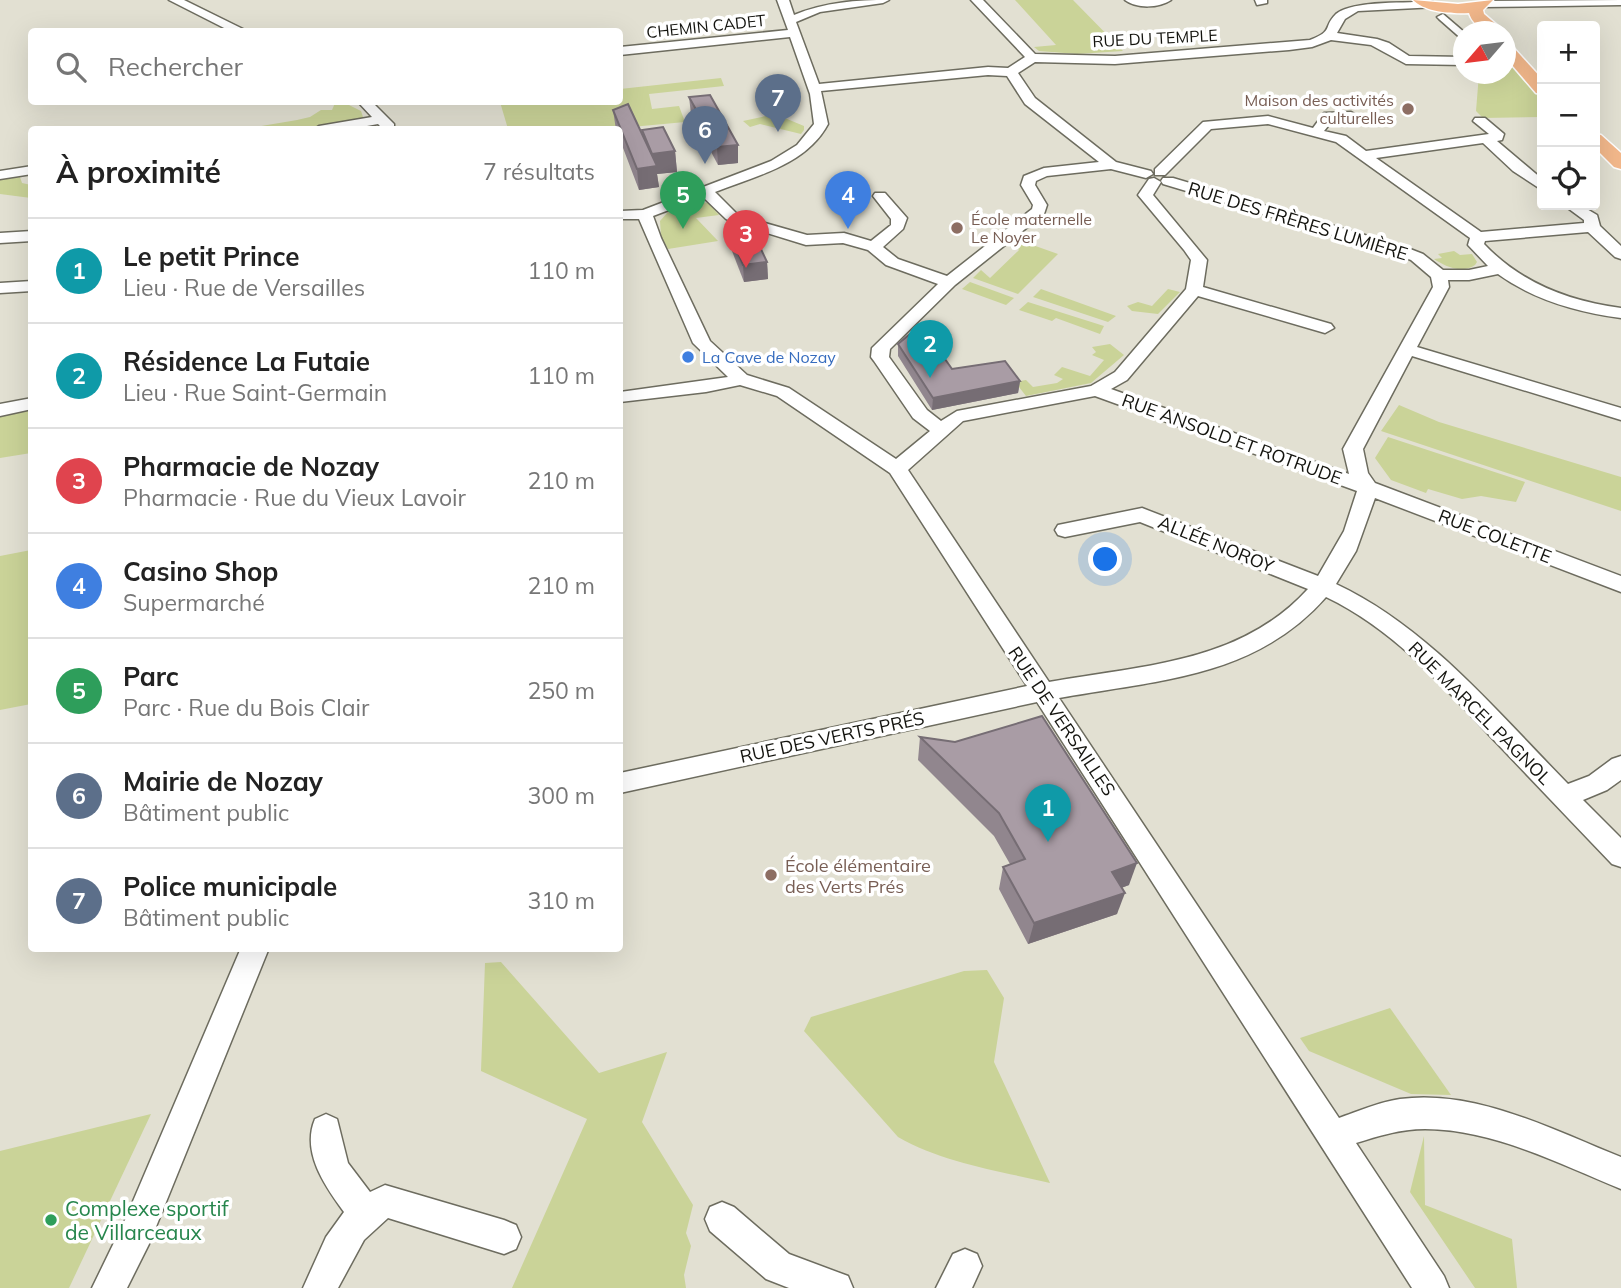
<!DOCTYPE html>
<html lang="fr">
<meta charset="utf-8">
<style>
body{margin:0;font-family:Mulish,sans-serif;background:#f6f6f6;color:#222}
.controls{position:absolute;right:21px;top:21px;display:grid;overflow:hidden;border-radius:7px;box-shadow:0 7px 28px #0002}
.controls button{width:63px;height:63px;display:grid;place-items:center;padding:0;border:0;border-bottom:2px solid #e0e0e0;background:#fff;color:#222;font:35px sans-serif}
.compass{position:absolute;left:1453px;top:21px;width:63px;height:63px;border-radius:50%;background:#fff;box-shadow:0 7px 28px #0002;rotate:242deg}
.you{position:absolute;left:1106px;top:560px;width:24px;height:24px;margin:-18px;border:5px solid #fff;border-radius:50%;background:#1a73e8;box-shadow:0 0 0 10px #1a73e833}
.badge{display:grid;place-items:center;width:46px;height:46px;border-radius:50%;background:#a51f6b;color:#fff;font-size:23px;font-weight:700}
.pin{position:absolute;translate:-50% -58px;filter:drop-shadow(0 2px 4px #0008)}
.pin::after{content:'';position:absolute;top:37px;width:24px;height:21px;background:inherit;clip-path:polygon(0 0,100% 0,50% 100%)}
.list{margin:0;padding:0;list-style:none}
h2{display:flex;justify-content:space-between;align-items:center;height:91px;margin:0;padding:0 28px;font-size:30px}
h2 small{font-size:23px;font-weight:400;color:#767676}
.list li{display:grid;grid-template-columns:46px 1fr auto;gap:21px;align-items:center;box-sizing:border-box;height:105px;padding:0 28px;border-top:2px solid #e0e0e0}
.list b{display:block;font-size:26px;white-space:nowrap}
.list p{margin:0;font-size:23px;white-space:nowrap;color:#767676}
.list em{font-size:23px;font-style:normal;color:#767676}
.icon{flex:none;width:38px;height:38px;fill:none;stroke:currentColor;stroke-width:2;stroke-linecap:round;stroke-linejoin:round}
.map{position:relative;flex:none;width:1621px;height:1288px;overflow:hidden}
.search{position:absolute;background:#fff;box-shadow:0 7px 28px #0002;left:28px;top:28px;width:595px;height:77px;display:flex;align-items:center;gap:18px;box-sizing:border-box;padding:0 24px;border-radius:7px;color:#767676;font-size:26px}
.panel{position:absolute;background:#fff;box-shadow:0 7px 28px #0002;left:28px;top:126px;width:595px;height:826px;border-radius:7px}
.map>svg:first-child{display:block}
</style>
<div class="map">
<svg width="1621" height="1288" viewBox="0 0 1621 1288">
<rect width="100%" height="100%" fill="#e2e0d2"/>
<g fill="#cad398">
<polygon points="1015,0 1073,0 1123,51 1077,54 1039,51 1034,47 1056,45"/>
<polygon points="1506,60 1516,66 1542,93 1542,117 1483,118 1476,111 1479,74 1506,74"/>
<polygon points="721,78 724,86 649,94 652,109 679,106 685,122 610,129 508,129 500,102 620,102 620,89"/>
<polygon points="343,102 361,111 363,117 359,120 306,129 238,130 297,120 310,117 321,110 332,110 335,103"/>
<polygon points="775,114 804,126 804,130 801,134 760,124 750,127 743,121"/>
<polygon points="20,177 22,183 31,185 31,198 0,194 0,180"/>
<polygon points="695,201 708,203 719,215 696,218 718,241 668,249 661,236 660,221 668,212"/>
<polygon points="1020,236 1030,239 1027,243 1058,254 1018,294 973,278 981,270 990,278 1019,250 1012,242"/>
<path d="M 1454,251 L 1460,255 L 1472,254 L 1477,262 L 1475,265 C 1461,275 1443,265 1434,259 L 1442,258 L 1438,254 Z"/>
<polygon points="970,282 1014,298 1006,305 962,289"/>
<polygon points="1041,289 1116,316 1108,322 1033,297"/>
<polygon points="1168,289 1180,292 1158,314 1132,311 1127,306 1138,302 1152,306"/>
<polygon points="1028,302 1104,326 1100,334 1056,318 1052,321 1019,310"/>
<polygon points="1110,344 1124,355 1091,383 1026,396 1015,382 1026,380 1033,387 1057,383 1063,379 1054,375 1062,367 1090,376 1104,360 1092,355 1096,352 1092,347"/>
<polygon points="1399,405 1439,422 1621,477 1621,511 1381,431"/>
<polygon points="31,408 31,453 0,458 0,415"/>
<polygon points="1388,437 1525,482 1516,502 1481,496 1462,499 1428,489 1426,493 1391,480 1375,458"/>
<polygon points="31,550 31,704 0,710 0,556"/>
<polygon points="501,962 599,1073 667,1052 642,1122 693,1205 686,1233 691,1246 684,1275 686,1288 512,1288 587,1119 481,1071 485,963"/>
<path d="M 987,970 L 1004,998 L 994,1062 L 1050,1183 C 1000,1171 943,1163 898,1137 L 804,1031 L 811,1017 L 964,971 Z"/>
<polygon points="1390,1008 1451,1095 1411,1094 1309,1051 1300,1038"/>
<polygon points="151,1114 69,1288 0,1288 0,1151"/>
<polygon points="1424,1136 1425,1205 1512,1239 1517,1288 1475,1288 1410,1192"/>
</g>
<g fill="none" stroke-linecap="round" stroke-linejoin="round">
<defs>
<g id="minor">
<polygon points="169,0 184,0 249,32 232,32"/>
<path d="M 777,0 L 789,0 L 794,15 C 825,2 856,0 889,0 L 883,3 L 820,12 L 796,22 L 819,84 L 988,67 L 1008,68 L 1025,57 L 971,0 L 983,0 L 1035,54 L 1115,56 L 1310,40 C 1335,30 1322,28 1336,14 C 1353,0 1409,3 1433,2 L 1439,5 L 1437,7 L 1358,11 L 1345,19 L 1337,33 L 1377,39 L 1389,43 L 1409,56 L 1464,57 L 1464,65 L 1406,64 L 1371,45 L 1331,40 L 1312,47 L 1289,50 L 1115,64 L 1035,62 L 1018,73 L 1035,98 L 1116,162 L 1151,171 L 1153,174 L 1146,178 L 1111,169 L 1047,176 L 1036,181 L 1035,185 L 1047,205 L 1044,214 L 955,285 L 890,349 L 889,357 L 927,410 L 941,421 L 957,411 L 1091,386 L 1115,372 L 1186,289 L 1191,260 L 1184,250 L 1138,195 L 1149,179 L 1154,178 L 1161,182 L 1153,195 L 1207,260 L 1203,287 L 1331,324 L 1334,328 L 1325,333 L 1198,296 L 1127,380 L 1111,389 L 1349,474 L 1343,449 L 1433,287 L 1431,277 L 1411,260 L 1393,253 L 1163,184 L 1161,181 L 1163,178 L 1173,178 L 1405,247 L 1423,254 L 1443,270 L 1469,270 L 1488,266 L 1468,245 L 1470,238 L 1336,142 L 1268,124 L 1211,129 L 1165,175 L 1155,175 L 1155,169 L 1203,122 L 1268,116 L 1313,128 L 1324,113 L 1351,112 L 1358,116 L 1356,119 L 1333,120 L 1324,131 L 1346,136 L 1366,151 L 1489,134 L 1473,121 L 1475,118 L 1485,118 L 1504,134 L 1502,140 L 1497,141 L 1542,179 L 1542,190 L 1513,171 L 1483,143 L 1376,158 L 1481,232 L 1584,223 L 1584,220 L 1565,206 L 1580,205 L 1597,215 L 1600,226 L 1621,246 L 1621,259 L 1615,257 L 1588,232 L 1485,241 L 1484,244 C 1521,283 1568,301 1621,308 L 1621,318 C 1577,312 1534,300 1498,274 L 1469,280 L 1448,280 L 1449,287 L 1417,347 L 1621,408 L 1621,420 L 1412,356 L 1363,449 L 1368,473 L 1375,483 L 1621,576 L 1621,592 L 1375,498 L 1356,551 L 1336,584 C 1428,627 1497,712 1568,784 L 1589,776 L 1612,759 L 1621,756 L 1621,780 L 1607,790 L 1583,800 L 1621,838 L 1621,867 L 1612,864 C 1571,821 1530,778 1489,735 C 1441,683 1391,628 1326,597 C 1255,678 1158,680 1059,698 L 1339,1118 C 1359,1111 1379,1102 1400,1099 C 1476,1089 1553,1130 1621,1157 L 1621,1189 C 1560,1164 1492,1129 1425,1129 C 1400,1129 1379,1136 1356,1143 L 1444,1276 L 1449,1288 L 1412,1288 L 1037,702 L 620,793 L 620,773 L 1027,686 L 890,473 L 777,396 L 740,385 L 706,392 L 620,402 L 620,392 L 728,377 L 693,343 L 639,219 L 620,219 L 620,211 L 643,210 L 771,161 L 797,145 L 814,124 L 810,94 L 790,37 L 620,55 L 620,47 L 788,30 ZM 988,75 L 1007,76 L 1025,104 L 1099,162 L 1044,168 L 1024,176 L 1021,185 L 1033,205 L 1032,209 L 947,276 L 898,259 L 883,247 L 903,229 L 907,218 L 885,193 L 875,193 L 873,196 L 891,219 L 891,225 L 871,241 L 844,233 L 807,235 L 744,217 L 736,213 L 715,192 C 756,176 806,165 828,124 L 821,91 ZM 703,197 L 726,219 L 734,223 L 806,245 L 843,243 L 868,250 L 886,265 L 938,284 L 872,348 L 871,357 L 874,361 L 913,418 L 930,431 L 896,459 L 789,388 L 747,375 L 710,341 L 661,238 L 653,216 ZM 1095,396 L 1357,491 L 1344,531 L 1318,576 L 1142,508 L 1058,525 L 1055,530 L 1058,535 L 1065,537 L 1140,522 L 1308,589 C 1240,664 1141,665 1049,682 L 908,470 L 963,421 Z"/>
<path d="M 1125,0 L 1171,0 C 1159,8 1137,9 1125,0 Z"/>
<polygon points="1255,0 1267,0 1267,3 1257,5"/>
<polygon points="1621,0 1621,5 1484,7 1478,4 1484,1"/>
<polygon points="1443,14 1464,32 1464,41 1439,19 1437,17"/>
<polygon points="1483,25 1487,27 1490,32 1478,32 1479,27"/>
<polygon points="358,102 372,102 394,124 394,130 384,130 378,124 345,130 313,130 319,126 372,117"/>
<polygon points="32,166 32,174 0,179 0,171"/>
<polygon points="32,231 32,241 0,243 0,233"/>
<polygon points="32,281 32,291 0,293 0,283"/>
<polygon points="32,398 32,409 0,416 0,404"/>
<polygon points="241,948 269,948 149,1244 127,1288 92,1288 125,1220"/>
<path d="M 326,1114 L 337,1119 L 348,1163 L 370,1192 L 385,1185 L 504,1220 L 516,1225 L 521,1237 L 516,1249 L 504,1254 L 388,1218 L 364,1240 L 338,1288 L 303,1288 L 326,1237 L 344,1212 C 325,1186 301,1152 315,1119 Z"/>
<polygon points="722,1202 734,1207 789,1254 848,1276 853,1288 789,1288 766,1279 710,1231 705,1219 710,1207"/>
<polygon points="965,1249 977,1254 982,1266 972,1288 936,1288 953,1254"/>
</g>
<g id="major">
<path d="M 1413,0 L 1458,4 L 1493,0 L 1483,10 L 1484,14 L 1505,32 C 1490,32 1474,29 1469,13 C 1451,14 1425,12 1413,0 Z"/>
<polygon points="1506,44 1512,46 1542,79 1542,94 1536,93 1506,58"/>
<polygon points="1595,134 1601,135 1621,153 1621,169 1614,167 1595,148"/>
</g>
</defs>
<use href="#minor" stroke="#6d6c5f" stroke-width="3"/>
<use href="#major" stroke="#fff" stroke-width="3"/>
<use href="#minor" fill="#fff" fill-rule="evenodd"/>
<use href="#major" fill="#f3b88b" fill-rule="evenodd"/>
</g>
<g fill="#91868e">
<polygon points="689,97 738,163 718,165 691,114"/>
<polygon points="613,110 643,137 642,130 675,151 677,172 657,174 659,187 639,190 620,140 620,130 616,130"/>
<polygon points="731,234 767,262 768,279 744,282 732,251"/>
<polygon points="898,344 952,369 1020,381 1018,393 932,410 898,356"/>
<polygon points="920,737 1129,885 1121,888 1117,914 1028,944 999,889 1003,867 1010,864 994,836 918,760"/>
</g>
<g fill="#766d74">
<polygon points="738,145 738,163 718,165 717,147"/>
<polygon points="675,151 677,172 657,174 659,187 639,190 637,169 653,167 652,154"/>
<polygon points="767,262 768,279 744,282 743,265"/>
<polygon points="1020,381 1018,393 932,410 933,398"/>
<polygon points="1137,863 1129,885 1105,894 1112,872"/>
<polygon points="1125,893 1117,914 1028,944 1034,923"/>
</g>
<g fill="#a99ca5" stroke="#766d74" stroke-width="2">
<polygon points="710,95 738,145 717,147 689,97"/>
<polygon points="628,104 657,166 637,169 613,110"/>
<polygon points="663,127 675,151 652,154 642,130"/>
<polygon points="753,232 767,262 743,265 731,234"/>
<polygon points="910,334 933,342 952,369 1005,361 1020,381 933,398 898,344"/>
<polygon points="1042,716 1137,863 1112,872 1125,893 1034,923 1003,867 1025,859 999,813 920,737 955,742"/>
</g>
<g fill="#8d6e63" stroke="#fff" stroke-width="2.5">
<circle cx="1408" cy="109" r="7"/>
<circle cx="957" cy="228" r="7"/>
<circle cx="771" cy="875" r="7"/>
</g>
<circle fill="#3f7fe0" stroke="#fff" stroke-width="2.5" cx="688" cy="357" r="7"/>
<circle fill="#2e9e5b" stroke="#fff" stroke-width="2.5" cx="51" cy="1220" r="7"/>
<g text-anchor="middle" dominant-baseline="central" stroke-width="7" stroke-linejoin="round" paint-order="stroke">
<g font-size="16" fill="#13130e" stroke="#fff">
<text transform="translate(706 26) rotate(-6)">CHEMIN CADET</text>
<text transform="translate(1155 38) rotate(-3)">RUE DU TEMPLE</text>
</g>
<g font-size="16" fill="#785e54" stroke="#fff" text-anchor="end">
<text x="1394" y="100">Maison des activités<tspan x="1394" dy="18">culturelles</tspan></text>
<text x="971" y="219" text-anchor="start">École maternelle<tspan x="971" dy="18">Le Noyer</tspan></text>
</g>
<g font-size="16" fill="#366cbe" stroke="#fff" text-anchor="start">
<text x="702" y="357">La Cave de Nozay</text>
</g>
<g font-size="18" fill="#13130e" stroke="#fff">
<text transform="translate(1298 221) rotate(17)">RUE DES FRÈRES LUMIÈRE</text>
<text transform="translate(1232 439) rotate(20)">RUE ANSOLD ET ROTRUDE</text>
<text transform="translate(1495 536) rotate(21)">RUE COLETTE</text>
<text transform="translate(1216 544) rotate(22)">ALLÉE NOROY</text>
<text transform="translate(1480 713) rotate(45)">RUE MARCEL PAGNOL</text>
<text transform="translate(1062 721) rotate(56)">RUE DE VERSAILLES</text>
<text transform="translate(832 737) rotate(-12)">RUE DES VERTS PRÉS</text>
</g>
<g font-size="18" fill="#785e54" stroke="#fff" text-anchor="start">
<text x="785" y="865">École élémentaire<tspan x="785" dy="21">des Verts Prés</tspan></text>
</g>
<g font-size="21" fill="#27864d" stroke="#fff" text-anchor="start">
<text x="65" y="1208">Complexe sportif<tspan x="65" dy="24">de Villarceaux</tspan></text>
</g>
</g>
</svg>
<div class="controls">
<button>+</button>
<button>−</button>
<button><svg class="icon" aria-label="locate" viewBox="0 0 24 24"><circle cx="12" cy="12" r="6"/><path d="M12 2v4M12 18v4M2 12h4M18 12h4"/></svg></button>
</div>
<svg class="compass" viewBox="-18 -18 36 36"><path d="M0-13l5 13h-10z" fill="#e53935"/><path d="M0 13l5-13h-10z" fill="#767676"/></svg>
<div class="you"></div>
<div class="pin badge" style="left:1048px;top:842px;background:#0f9aa8">1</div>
<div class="pin badge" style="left:930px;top:378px;background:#0f9aa8">2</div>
<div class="pin badge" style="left:746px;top:268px;background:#e0444e">3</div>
<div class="pin badge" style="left:848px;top:229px;background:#3f7fe0">4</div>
<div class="pin badge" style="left:683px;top:229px;background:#2e9e5b">5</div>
<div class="pin badge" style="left:705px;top:164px;background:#5c6f8a">6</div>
<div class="pin badge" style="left:778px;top:132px;background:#5c6f8a">7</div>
<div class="search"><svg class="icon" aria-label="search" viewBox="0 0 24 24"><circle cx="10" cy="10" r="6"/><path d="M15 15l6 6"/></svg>Rechercher</div>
<section class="panel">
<h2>À proximité<small>7 résultats</small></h2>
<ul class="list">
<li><span class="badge" style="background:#0f9aa8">1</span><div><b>Le petit Prince</b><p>Lieu · Rue de Versailles</p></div><em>110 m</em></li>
<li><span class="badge" style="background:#0f9aa8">2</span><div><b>Résidence La Futaie</b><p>Lieu · Rue Saint-Germain</p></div><em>110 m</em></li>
<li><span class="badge" style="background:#e0444e">3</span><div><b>Pharmacie de Nozay</b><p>Pharmacie · Rue du Vieux Lavoir</p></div><em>210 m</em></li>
<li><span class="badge" style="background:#3f7fe0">4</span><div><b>Casino Shop</b><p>Supermarché</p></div><em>210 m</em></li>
<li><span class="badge" style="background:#2e9e5b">5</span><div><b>Parc</b><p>Parc · Rue du Bois Clair</p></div><em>250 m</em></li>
<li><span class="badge" style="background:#5c6f8a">6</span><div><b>Mairie de Nozay</b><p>Bâtiment public</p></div><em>300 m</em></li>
<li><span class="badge" style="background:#5c6f8a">7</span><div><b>Police municipale</b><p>Bâtiment public</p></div><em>310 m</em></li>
</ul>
</section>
</div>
